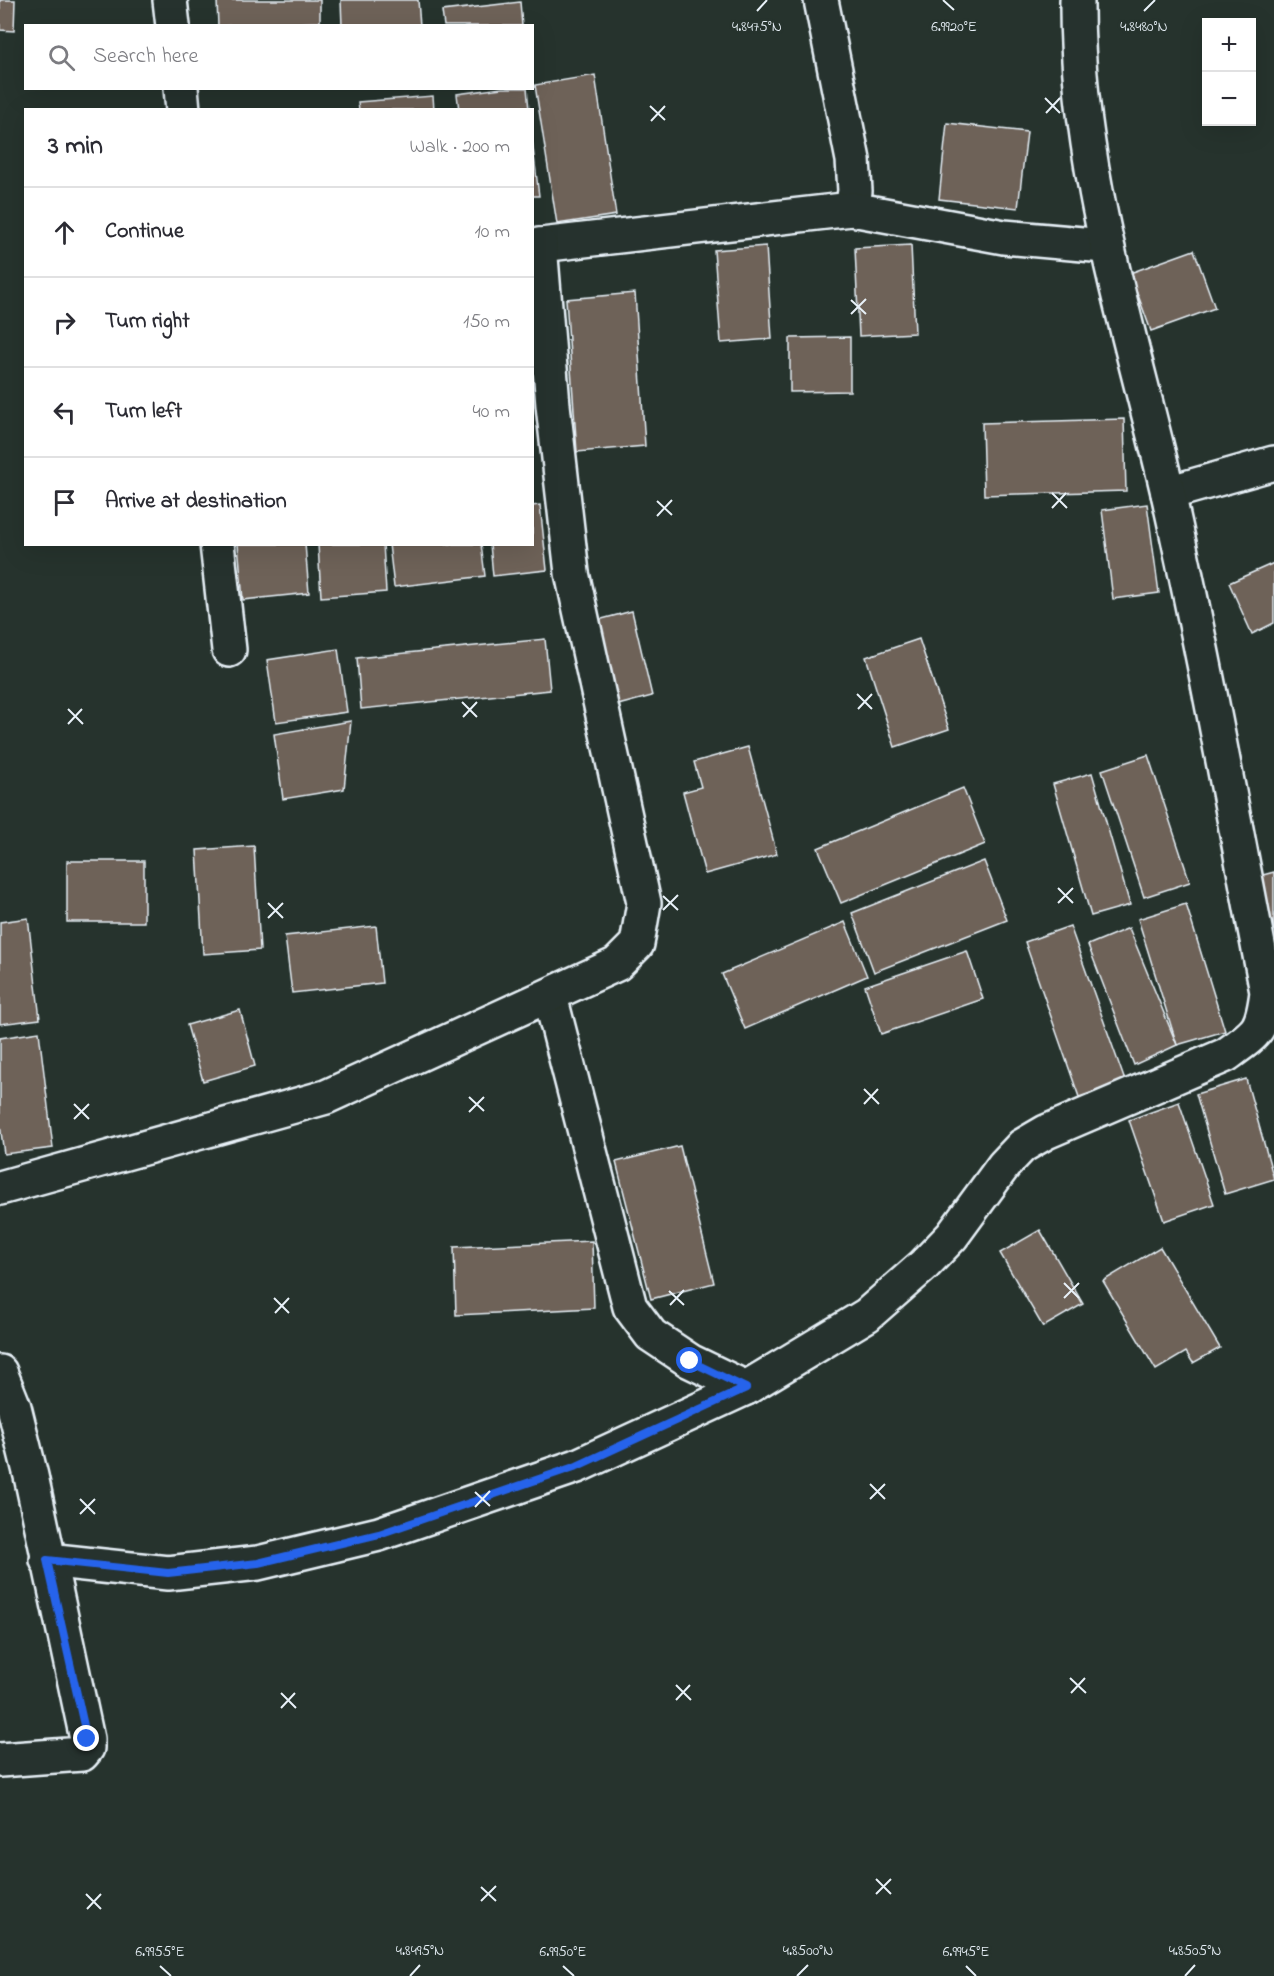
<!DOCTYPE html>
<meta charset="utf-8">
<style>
body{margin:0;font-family:"Indie Flower",sans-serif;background:#f2f2f3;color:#2b2b33}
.controls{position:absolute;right:18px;top:18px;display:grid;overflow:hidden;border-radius:0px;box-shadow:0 6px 24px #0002}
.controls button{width:54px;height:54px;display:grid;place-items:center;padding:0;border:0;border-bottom:2px solid #e1e1e2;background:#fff;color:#2b2b33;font:30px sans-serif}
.stop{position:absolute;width:18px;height:18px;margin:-14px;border:4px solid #2563eb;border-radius:50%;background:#fff}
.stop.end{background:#2563eb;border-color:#fff;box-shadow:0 2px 6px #0008}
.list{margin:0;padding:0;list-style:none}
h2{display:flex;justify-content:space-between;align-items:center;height:78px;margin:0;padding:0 24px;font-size:26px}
h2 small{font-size:20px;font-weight:400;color:#7c7c81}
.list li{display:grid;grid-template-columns:39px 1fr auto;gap:18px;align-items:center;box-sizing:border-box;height:90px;padding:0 24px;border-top:2px solid #e1e1e2}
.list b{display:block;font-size:22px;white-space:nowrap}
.list em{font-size:20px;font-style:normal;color:#7c7c81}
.icon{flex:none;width:33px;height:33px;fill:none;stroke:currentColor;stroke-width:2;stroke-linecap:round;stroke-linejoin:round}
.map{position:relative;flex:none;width:1274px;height:1976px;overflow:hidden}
.search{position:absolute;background:#fff;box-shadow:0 6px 24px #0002;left:24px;top:24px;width:510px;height:66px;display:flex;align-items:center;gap:15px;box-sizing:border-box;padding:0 21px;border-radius:0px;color:#7c7c81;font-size:22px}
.panel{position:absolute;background:#fff;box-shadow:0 6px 24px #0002;left:24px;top:108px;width:510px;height:438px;border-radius:0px}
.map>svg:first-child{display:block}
</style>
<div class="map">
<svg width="1274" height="1976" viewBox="0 0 1274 1976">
<rect width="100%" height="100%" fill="#26332d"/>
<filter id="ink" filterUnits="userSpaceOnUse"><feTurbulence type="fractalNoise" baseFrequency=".0167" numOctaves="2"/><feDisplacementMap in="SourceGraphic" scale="12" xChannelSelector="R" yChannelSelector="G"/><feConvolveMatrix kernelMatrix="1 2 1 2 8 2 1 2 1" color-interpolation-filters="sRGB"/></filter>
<g filter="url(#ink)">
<g fill="#6e6259" stroke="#e8f1f8" stroke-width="1.5">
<polygon points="0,0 15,0 14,31 0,30"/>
<polygon points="217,0 320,0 320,22 218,26"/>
<polygon points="341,0 418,0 420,26 342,26"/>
<polygon points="520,2 522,26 444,26 442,11"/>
<polygon points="595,75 616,215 557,224 535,85"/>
<polygon points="502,88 527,88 529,110 459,110 457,94"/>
<polygon points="433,96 434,110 359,110 358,102"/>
<polygon points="947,123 1027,132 1018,208 939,199"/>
<polygon points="532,140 539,196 532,196"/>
<polygon points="911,245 915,333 859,336 855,248"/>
<polygon points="766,246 772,339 721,343 714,250"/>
<polygon points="1194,250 1215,308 1151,331 1130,273"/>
<polygon points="635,293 645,446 577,452 566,299"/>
<polygon points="850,337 850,391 790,392 790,338"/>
<polygon points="1124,419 1126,491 984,495 982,423"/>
<polygon points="1147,504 1159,593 1113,599 1102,510"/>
<polygon points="540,505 547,570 493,576 490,544 532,544 532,506"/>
<polygon points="238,544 305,544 309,593 243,600"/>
<polygon points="318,544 383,544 386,592 321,597"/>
<polygon points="389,544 481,544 485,576 394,587"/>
<polygon points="1274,563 1274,623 1252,634 1229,583"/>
<polygon points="632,611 652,696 618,705 598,620"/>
<polygon points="545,639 550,690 361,709 357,658"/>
<polygon points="919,639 949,729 895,747 866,657"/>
<polygon points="338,649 347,712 276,722 267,660"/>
<polygon points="351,721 344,789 283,799 274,734"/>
<polygon points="748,747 777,854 705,874 683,792 701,787 694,762"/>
<polygon points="1148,755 1190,882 1144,897 1102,770"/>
<polygon points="1092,773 1130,905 1091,916 1053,784"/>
<polygon points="963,788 985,844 841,903 818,848"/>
<polygon points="254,846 260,950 203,954 197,850"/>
<rect x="67" y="861" width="77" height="61"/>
<polygon points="984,861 1007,920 874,972 852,913"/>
<polygon points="1274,872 1274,976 1248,879"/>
<polygon points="1186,904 1225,1031 1177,1045 1138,919"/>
<polygon points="28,918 40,1019 0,1024 0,922"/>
<polygon points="845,922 867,976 745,1029 722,974"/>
<polygon points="376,926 382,983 292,993 285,936"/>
<polygon points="1070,926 1125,1081 1079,1097 1025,942"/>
<polygon points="1129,928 1177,1045 1134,1065 1088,945"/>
<polygon points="967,951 983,999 881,1034 865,986"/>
<polygon points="240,1010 255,1066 203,1081 187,1025"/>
<polygon points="39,1032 53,1148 4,1154 0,1124 0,1038"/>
<polygon points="1246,1079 1274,1179 1225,1194 1196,1094"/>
<polygon points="1179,1102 1214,1204 1164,1221 1129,1120"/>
<polygon points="680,1146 714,1283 651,1299 616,1162"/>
<polygon points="1040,1230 1083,1304 1043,1327 1000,1253"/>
<polygon points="592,1241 594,1308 456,1315 454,1247"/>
<polygon points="1160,1247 1220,1348 1193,1363 1186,1352 1156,1370 1103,1281"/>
</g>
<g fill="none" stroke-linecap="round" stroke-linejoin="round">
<defs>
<g id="street">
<polyline points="170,0 173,26"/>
<polyline points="821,0 853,160 855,191 852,209"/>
<polyline points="181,88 183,110"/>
<polyline points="532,246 852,209 1004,237 1105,246"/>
<polyline points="1168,493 1274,463"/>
<polyline points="217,544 229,650"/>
<polyline points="550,996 630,1307 651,1335 690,1361 746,1388"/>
<polyline points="0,1188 326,1097 617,964 637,944 644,903 572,573 553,405 540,245"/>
<polyline points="0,1372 14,1407 31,1476 87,1739 87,1748 82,1754 0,1760"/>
<path d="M 47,1560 L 168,1573 L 258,1563 L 379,1534 L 577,1466 L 746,1388 L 867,1315 L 924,1265 L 952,1236 L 1004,1165 L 1022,1146 L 1046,1132 L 1226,1055 C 1258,1032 1262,1031 1267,992 C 1235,825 1205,658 1168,493 C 1130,330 1076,169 1077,0"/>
</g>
</defs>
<use href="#street" stroke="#e8f1f8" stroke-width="38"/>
<use href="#street" stroke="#26332d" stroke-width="33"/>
</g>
</g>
<g fill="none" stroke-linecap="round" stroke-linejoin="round" filter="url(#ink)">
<polyline stroke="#2563eb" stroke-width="8" points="87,1739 47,1560 168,1573 258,1563 379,1534 577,1466 746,1388 690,1361"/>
</g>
<path fill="none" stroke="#e8f1f8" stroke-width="2" d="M 943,0 L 954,10M 757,11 L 767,0M 1144,11 L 1155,0M 1045,98 L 1060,113M 650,106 L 665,120M 1046,113 L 1060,98M 651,121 L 665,106M 851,300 L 866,314M 851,314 L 866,299M 1052,493 L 1067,508M 657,501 L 672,515M 1052,508 L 1066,493M 657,516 L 672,500M 857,694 L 872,709M 462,702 L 477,717M 68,709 L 83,724M 858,709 L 872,694M 463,717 L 477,702M 68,724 L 82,709M 1058,888 L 1073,903M 663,896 L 678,910M 268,903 L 283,918M 1058,903 L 1073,888M 663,910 L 678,895M 268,918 L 283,903M 864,1089 L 879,1104M 469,1097 L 484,1111M 74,1104 L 89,1119M 864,1104 L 878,1089M 469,1112 L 484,1097M 74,1119 L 89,1104M 1064,1283 L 1079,1298M 669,1291 L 684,1305M 274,1298 L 289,1313M 1064,1298 L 1079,1283M 670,1305 L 684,1290M 275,1313 L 289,1298M 870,1484 L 885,1499M 475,1492 L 490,1506M 80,1499 L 95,1514M 870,1499 L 885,1484M 475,1507 L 490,1491M 80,1514 L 95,1499M 1070,1678 L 1086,1693M 676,1685 L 691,1700M 281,1693 L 296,1708M 1071,1693 L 1085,1678M 676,1700 L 690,1685M 281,1708 L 295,1693M 876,1879 L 891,1894M 481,1887 L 496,1901M 86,1894 L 101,1909M 876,1894 L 891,1879M 481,1901 L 496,1886M 87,1909 L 101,1894M 160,1966 L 171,1976M 563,1966 L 574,1976M 966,1966 L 976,1976M 410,1976 L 420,1965M 797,1976 L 808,1965M 1185,1976 L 1195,1965"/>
<g font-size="15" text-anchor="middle" fill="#e8f1f8" stroke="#26332d" stroke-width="6" stroke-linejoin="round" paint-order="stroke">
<text x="954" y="31">6.9920°E</text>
<text x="757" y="31">4.8475°N</text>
<text x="1144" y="31">4.8480°N</text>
<text x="420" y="1955">4.8495°N</text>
<text x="808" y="1955">4.8500°N</text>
<text x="1195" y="1955">4.8505°N</text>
<text x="160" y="1956">6.9955°E</text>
<text x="563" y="1956">6.9950°E</text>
<text x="966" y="1956">6.9945°E</text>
</g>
</svg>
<div class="controls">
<button>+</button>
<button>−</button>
</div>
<div class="stop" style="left:690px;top:1361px"></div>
<div class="stop end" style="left:87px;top:1739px"></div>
<div class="search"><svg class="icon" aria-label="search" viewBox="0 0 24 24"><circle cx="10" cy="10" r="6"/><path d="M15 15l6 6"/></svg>Search here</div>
<section class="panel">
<h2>3 min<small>Walk · 200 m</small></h2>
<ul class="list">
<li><svg class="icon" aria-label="ahead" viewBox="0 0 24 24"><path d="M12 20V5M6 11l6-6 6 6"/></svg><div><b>Continue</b></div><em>10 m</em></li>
<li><svg class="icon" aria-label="right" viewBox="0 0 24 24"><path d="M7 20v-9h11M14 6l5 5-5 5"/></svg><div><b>Turn right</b></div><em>150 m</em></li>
<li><svg class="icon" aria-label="left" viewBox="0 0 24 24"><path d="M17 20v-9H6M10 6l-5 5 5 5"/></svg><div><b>Turn left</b></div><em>40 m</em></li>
<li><svg class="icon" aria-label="arrive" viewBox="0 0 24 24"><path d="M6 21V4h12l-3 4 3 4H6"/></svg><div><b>Arrive at destination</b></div></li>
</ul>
</section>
</div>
